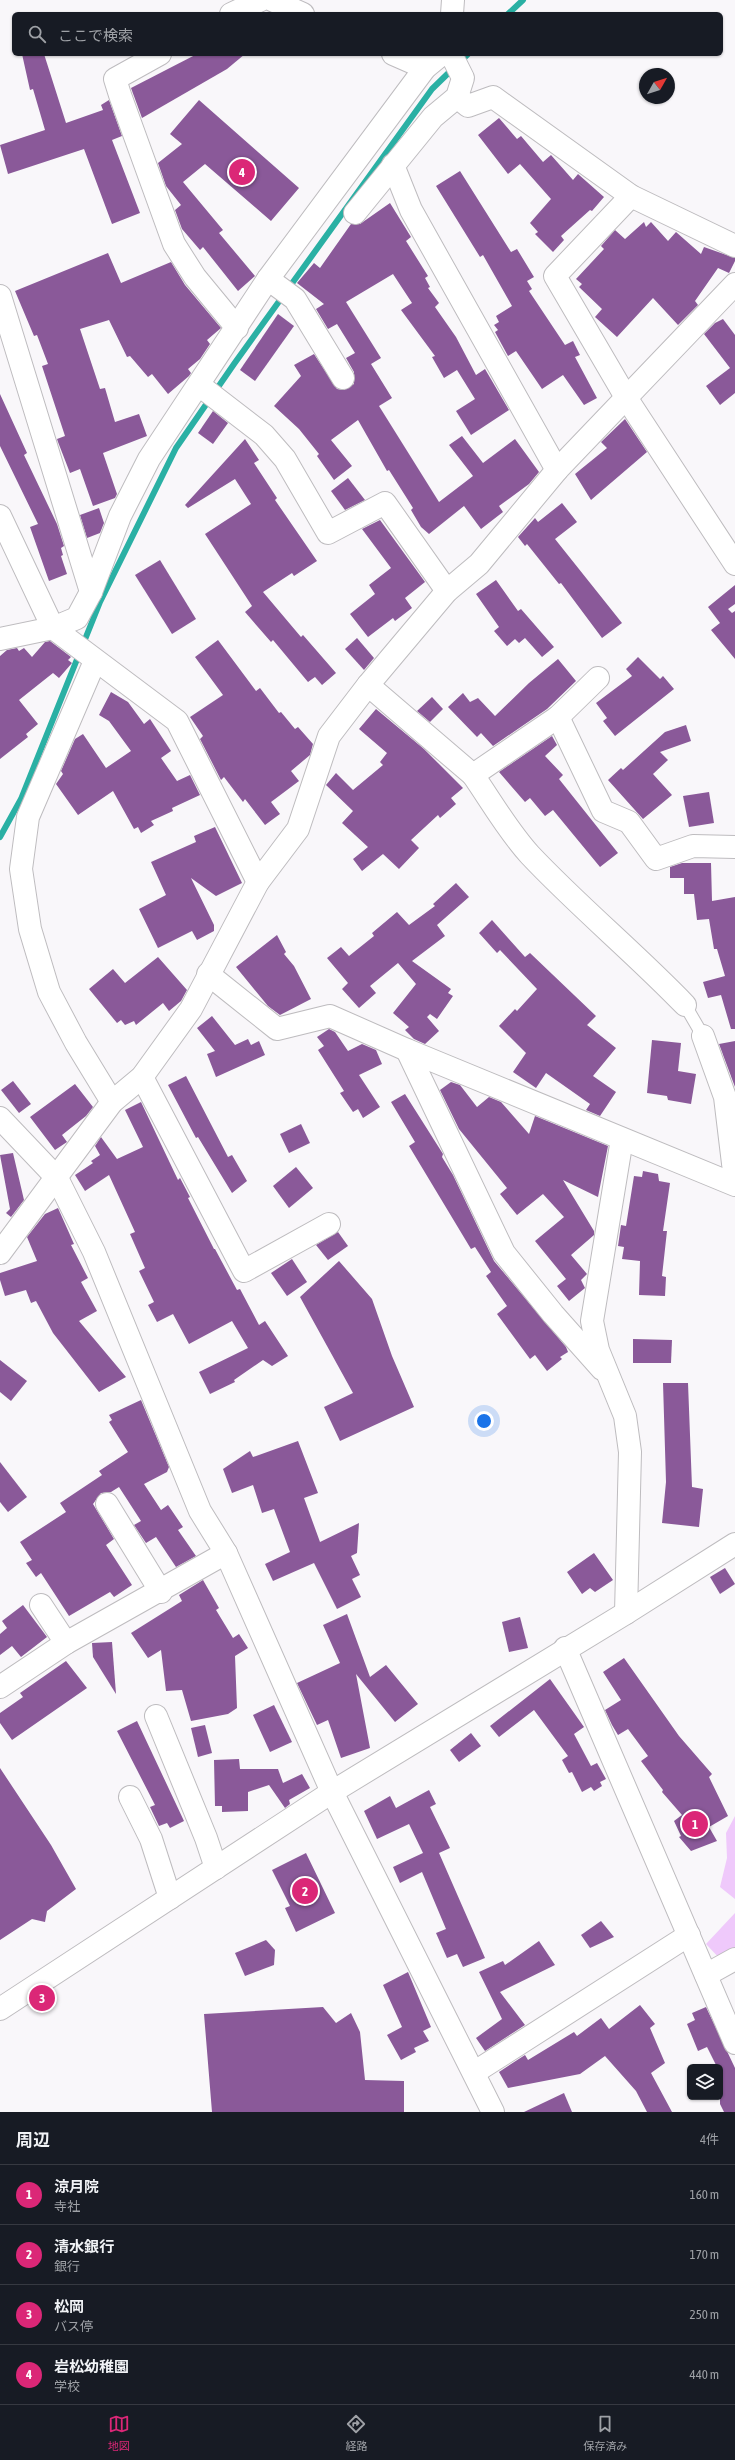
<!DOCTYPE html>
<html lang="ja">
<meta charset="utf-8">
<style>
body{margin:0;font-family:"Asap Condensed","Noto Sans JP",sans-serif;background:#20242c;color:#f1f3f6}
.controls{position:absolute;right:12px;bottom:12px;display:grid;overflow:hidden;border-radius:6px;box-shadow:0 1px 3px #0004}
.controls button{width:36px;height:36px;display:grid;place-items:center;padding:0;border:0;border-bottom:1px solid #363941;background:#171b24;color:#f1f3f6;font:20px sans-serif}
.compass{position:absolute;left:639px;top:68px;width:36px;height:36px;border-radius:50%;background:#171b24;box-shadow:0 1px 3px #0004;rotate:51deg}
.you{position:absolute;left:484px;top:1421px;width:14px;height:14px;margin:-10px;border:3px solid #fff;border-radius:50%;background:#1a73e8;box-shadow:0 0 0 6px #1a73e833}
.badge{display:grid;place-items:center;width:26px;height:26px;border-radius:50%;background:#db2777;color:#fff;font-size:13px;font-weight:700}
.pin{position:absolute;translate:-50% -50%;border:2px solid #fff;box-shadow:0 1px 4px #0006}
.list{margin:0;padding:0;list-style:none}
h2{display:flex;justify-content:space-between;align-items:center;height:52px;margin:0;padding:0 16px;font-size:17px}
h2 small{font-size:13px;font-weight:400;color:#9ea1a6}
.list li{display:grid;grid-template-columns:26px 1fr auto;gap:12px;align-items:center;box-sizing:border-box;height:60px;padding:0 16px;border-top:1px solid #363941}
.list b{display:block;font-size:15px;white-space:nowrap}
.list p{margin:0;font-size:13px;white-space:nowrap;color:#9ea1a6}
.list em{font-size:13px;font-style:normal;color:#9ea1a6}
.icon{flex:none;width:22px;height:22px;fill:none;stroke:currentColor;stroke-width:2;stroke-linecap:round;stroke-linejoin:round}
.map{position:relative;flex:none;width:735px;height:2112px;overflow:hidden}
.search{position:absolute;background:#171b24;box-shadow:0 1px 3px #0004;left:12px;right:12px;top:12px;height:44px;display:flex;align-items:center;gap:10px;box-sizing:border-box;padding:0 14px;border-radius:6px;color:#9ea1a6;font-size:15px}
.sheet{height:292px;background:#171b24}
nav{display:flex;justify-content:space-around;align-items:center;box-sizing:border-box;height:56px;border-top:1px solid #363941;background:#171b24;font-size:11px;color:#9ea1a6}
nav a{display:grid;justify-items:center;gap:2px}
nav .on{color:#db2777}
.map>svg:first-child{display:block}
</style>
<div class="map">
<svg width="735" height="2112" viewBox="0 0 735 2112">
<rect width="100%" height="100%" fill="#f9f7fa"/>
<g fill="#efc9fb">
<polygon points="735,1816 735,1899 720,1887 727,1858 726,1833"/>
<polygon points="735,1913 735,1952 722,1961 706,1944"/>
</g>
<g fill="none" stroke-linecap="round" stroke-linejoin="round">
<g stroke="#2ab0a4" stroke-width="6">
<polyline points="508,14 523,0"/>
<polyline points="0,837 21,799 100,602 176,448 234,364 432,89 468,54"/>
</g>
</g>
<g fill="#8a5999">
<polygon points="22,54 44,54 66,123 103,110 101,105 109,100 122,136 112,140 140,213 112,224 84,149 8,174 0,145 45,130 33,89 30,90"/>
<polygon points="197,54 245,54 227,69 142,118 131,88"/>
<polygon points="199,100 299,188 271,221 205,164 183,182 223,230 219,233 255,276 238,291 203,247 200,250 182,229 175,210 181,205 166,186 158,163 182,144 170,134"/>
<polygon points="499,118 517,139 521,136 543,162 551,155 573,180 578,174 604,197 592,211 590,210 561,236 564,240 553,252 535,234 538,232 530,223 551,199 520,164 508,174 478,135"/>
<polygon points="460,171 511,252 517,249 534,277 527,281 532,289 529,291 565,345 573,341 580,355 575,357 597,398 584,405 563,375 542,389 516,351 508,356 495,332 498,330 494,325 499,322 496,316 512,306 483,255 480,257 436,186"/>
<polygon points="390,203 411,237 406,241 428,276 425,278 430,287 428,288 439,303 435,307 456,337 476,375 485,369 509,410 471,435 456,411 475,399 457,370 444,378 432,357 435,356 401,310 412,303 393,274 346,302 381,358 371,364 392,398 379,406 439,502 473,476 449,445 462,436 483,463 515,439 539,472 529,484 499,506 503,512 481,529 464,506 429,534 421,527 411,510 413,508 389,470 387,471 358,420 331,440 352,466 334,480 317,456 319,454 299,429 274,406 301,376 294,365 314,354 337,389 344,390 354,384 354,372 346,358 355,353 337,324 328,329 316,309 324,304 297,283 314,263 320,268 351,224 360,224"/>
<polygon points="644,222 646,227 651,222 668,241 676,232 701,254 704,247 735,258 735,261 729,273 718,268 695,301 698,305 678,325 653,298 617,337 595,317 602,309 579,287 582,284 576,279 604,249 601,246 615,230 625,239"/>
<polygon points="108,253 121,283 171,262 185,285 221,328 207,340 210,344 200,359 188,369 191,373 189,376 168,394 152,374 148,377 130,356 127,357 109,320 80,329 100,389 105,388 115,422 139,414 147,436 103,453 117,494 115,498 93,506 80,469 70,473 58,442 57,439 65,436 42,366 48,364 37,335 34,336 15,291"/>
<polygon points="278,314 294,326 255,381 240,370"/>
<polygon points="723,319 735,335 735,393 720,405 706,386 730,368 704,334 715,323"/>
<polygon points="0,394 27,453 24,455 57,524 64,546 61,548 63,555 61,556 67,574 49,581 30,527 38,524 0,446"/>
<polygon points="213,411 228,423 213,444 198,433"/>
<polygon points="625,419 647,452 591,500 575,474 607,448 601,442"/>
<polygon points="245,439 259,460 254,463 277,498 275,500 317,561 294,576 292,573 263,592 301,637 303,635 336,673 322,685 315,677 308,682 273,640 271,642 245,612 252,606 205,534 251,504 235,479 188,508 185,505"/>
<polygon points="348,478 365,500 345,510 331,491"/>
<polygon points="562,503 577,522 555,539 622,623 602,638 561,583 559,584 527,544 525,546 518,537 535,518 538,522"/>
<polygon points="99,508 104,523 100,533 87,538 80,515"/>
<polygon points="380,520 425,582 405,598 412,608 395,621 393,618 368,637 350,614 375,594 369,585 391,568 362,529"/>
<polygon points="160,560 196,619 172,634 135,575"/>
<polygon points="496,580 518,611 521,609 554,647 542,657 525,638 519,643 515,639 507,646 494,631 499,627 476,594"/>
<polygon points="735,585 735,604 728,609 732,613 735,611 735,659 711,630 720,623 708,607"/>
<polygon points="357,638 374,658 364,670 345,649"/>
<polygon points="218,640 256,691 260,688 279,713 281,712 295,729 298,727 313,744 310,755 291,771 299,781 271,802 280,814 265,825 245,799 243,802 224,777 221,780 200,739 203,736 190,717 223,695 195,657"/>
<polygon points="50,641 71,657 68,660 72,663 59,678 53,673 19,700 38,724 26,734 28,737 0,759 0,656 7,650 17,648 19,651 24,648 32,657 45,642"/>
<polygon points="638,657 660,679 663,676 674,689 615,736 603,721 607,718 596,703 632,676 626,669"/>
<polygon points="558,659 576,681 547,709 493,746 481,733 477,737 448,707 463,693 470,702 478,698 495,716 529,683"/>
<polygon points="111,692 128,702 144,724 150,719 171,751 161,758 177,781 190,775 200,795 172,808 173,811 151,821 154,825 141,833 138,827 134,829 113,791 78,815 56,784 63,774 61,771 75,739 83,734 106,768 131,751 109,721 99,715"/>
<polygon points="432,697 443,709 430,722 417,711"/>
<polygon points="376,709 424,749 463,788 451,798 456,804 440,818 438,815 411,840 419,848 399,869 383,854 362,871 353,859 368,847 342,823 353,811 326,785 336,773 353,790 383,765 380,762 387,753 359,729"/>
<polygon points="686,725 691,741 660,752 668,760 653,774 672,795 643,819 608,780 621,768 623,770 665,732"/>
<polygon points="552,736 557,745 545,756 563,775 559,779 618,853 600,867 553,810 545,816 530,798 525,802 499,772"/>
<polygon points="709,792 714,823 689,827 683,796"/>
<polygon points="215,827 242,883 216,896 191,878 214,925 214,931 197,940 192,931 158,948 139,909 166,895 151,862 196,842 194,836"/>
<polygon points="682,863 711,863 712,901 735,897 735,1029 731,1029 721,995 708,998 703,982 725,976 717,949 714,949 709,919 697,920 694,894 684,894 684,878 670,878 670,867"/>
<polygon points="456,883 469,897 437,925 445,936 412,961 451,989 448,993 453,996 437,1019 430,1014 427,1017 439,1031 425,1044 414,1039 405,1030 409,1027 393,1013 416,984 398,963 370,986 376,993 359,1008 342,989 348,983 327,958 341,947 349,956 374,936 372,933 397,912 409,925 435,906 433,904"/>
<polygon points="492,920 525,957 530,953 596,1016 587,1025 616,1048 593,1076 616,1092 600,1116 586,1110 590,1104 546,1073 536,1088 513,1072 526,1053 499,1026 515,1009 517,1011 537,989 500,950 497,953 479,933"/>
<polygon points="277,935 286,952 284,954 294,966 311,999 280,1015 268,1006 236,967"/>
<polygon points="158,957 187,990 181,1001 169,1011 163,1003 136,1025 134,1021 125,1025 121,1020 117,1023 89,989 113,969 125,983"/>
<polygon points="212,1016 235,1045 248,1039 251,1045 259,1041 265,1055 216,1077 207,1054 215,1051 197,1028"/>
<polygon points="329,1029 335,1032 348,1051 362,1044 376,1050 382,1064 359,1075 380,1107 363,1118 358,1109 353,1112 340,1093 344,1091 318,1050 324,1046 317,1037"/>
<polygon points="652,1040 681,1043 678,1071 696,1074 691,1104 668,1100 667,1096 647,1093"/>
<polygon points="735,1041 735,1087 719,1044"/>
<polygon points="186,1076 228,1157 232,1155 247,1181 232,1193 198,1137 196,1138 168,1085"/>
<polygon points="13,1081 31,1104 19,1113 1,1090"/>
<polygon points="451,1082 460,1085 477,1107 489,1097 501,1102 529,1134 535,1116 608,1146 598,1197 563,1180 594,1231 594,1235 571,1255 587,1274 581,1280 585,1288 569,1301 557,1286 566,1279 535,1241 564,1217 543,1194 517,1215 500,1194 507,1188 459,1129 440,1090"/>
<polygon points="75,1084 93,1107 86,1116 62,1135 67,1142 55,1150 30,1117"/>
<polygon points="405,1094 443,1154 442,1157 453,1175 494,1261 566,1347 568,1352 560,1357 562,1359 547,1371 535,1355 530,1359 497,1314 507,1306 486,1276 491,1272 475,1247 471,1249 409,1146 415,1142 391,1102"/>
<polygon points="141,1102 178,1180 180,1178 190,1197 188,1198 214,1249 215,1249 237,1290 240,1289 259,1325 265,1321 288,1356 272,1366 263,1360 234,1380 235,1382 210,1394 199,1372 248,1348 232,1321 189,1344 173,1314 157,1322 148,1305 154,1302 139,1271 145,1268 130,1234 135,1232 109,1175 85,1191 75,1175 93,1163 91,1161 100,1155 95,1146 101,1137 117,1159 143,1147 125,1110"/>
<polygon points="301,1124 310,1143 289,1153 280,1134"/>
<polygon points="13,1153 24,1200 11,1217 6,1213 10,1209 0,1155"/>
<polygon points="296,1167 313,1188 289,1208 273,1186"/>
<polygon points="643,1171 658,1174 659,1181 670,1183 663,1231 667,1231 662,1276 666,1277 665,1296 639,1295 640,1261 622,1259 624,1247 618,1246 621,1225 626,1226 634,1176 642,1177"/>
<polygon points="58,1208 74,1244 71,1245 88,1278 81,1282 97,1311 79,1321 126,1377 99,1392 53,1333 36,1301 31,1303 26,1290 5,1296 0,1280 0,1273 37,1261 27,1237 45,1214"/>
<polygon points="338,1232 348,1246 328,1260 316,1245"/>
<polygon points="292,1259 307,1282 287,1296 271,1273"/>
<polygon points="339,1261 372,1299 392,1356 414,1407 340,1441 324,1407 353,1393 300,1297"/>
<polygon points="633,1339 672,1340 671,1363 633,1363"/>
<polygon points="0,1360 27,1381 11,1401 0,1392"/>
<polygon points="663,1383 688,1383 692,1487 703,1489 699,1527 662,1523 666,1482"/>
<polygon points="141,1400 169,1467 167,1472 144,1484 161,1510 168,1505 183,1527 178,1530 196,1556 176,1567 156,1537 146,1543 134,1525 141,1521 119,1487 111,1492 101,1493 93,1504 114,1539 106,1545 132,1585 114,1597 110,1592 69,1616 41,1573 36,1577 26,1563 32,1560 20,1542 66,1512 60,1503 102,1475 99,1471 128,1452 109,1422 112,1420 109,1415"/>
<polygon points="298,1441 318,1493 304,1498 320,1542 359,1523 357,1553 351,1556 360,1575 352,1579 361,1597 337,1609 314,1563 273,1581 265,1564 290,1552 274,1509 262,1513 253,1485 232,1493 223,1469 250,1451 253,1457"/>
<polygon points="0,1462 27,1497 8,1512 0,1502"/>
<polygon points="594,1553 613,1580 595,1592 590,1588 582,1594 567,1572"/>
<polygon points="725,1568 735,1584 720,1594 710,1577"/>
<polygon points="203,1580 219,1608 216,1610 233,1638 239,1634 248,1648 235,1656 237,1708 228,1714 191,1721 182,1690 166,1691 161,1650 148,1658 131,1633 182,1601 179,1595"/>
<polygon points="23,1605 47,1637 21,1657 12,1646 0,1655 0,1634 7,1628 2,1621"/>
<polygon points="347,1614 370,1677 386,1665 418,1704 395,1722 356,1674 370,1748 341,1758 328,1720 317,1725 297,1683 340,1663 323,1625"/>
<polygon points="520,1617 528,1648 509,1652 502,1622"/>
<polygon points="112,1642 116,1694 93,1657 92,1643"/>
<polygon points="624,1658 679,1736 712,1774 709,1777 728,1816 709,1827 717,1841 691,1851 679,1837 681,1836 674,1821 682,1815 662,1792 663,1790 641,1761 648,1756 628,1729 618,1735 612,1725 605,1710 621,1700 603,1672"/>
<polygon points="66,1661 87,1688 12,1740 0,1723 0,1713 23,1697 20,1693"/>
<polygon points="550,1679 584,1727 574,1734 591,1766 597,1763 606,1779 600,1782 602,1786 594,1791 591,1787 582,1792 572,1772 569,1773 562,1760 568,1756 534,1710 499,1737 490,1726"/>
<polygon points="274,1705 292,1742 270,1752 253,1715"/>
<polygon points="137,1721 184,1821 170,1828 167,1823 159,1826 150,1807 155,1805 117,1731"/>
<polygon points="205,1725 212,1753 198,1757 191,1728"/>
<polygon points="471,1733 481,1746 459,1762 450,1750"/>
<polygon points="239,1759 240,1769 278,1769 283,1783 302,1774 310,1788 289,1800 290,1804 285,1808 269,1785 248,1792 248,1811 222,1812 222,1806 215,1806 214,1760"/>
<polygon points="0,1768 51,1845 76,1889 47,1911 45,1922 32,1919 0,1940"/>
<polygon points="429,1790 436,1804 430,1807 450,1848 439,1853 485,1958 463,1967 457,1954 447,1958 436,1933 446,1929 422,1872 400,1883 393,1867 423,1853 409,1824 377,1839 364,1811 390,1796 396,1808"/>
<polygon points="306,1853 335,1913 296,1932 285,1908 290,1906 272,1870"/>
<polygon points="601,1921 614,1937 590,1948 581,1935"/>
<polygon points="266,1940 275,1950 274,1965 245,1976 235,1953"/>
<polygon points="539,1941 555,1965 500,1992 525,2025 485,2051 476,2038 502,2019 479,1972 503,1961 505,1965"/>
<polygon points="408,1972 431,2027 423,2031 429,2041 414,2048 416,2052 401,2060 387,2035 402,2027 383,1985"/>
<polygon points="640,2005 655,2024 650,2028 665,2063 651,2073 672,2112 647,2112 636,2091 605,2056 580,2074 508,2088 499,2072 525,2055 528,2060 574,2032 577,2036 601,2018 609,2029"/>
<polygon points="323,2007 336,2023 351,2013 360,2032 365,2080 404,2081 404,2112 212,2112 204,2014"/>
<polygon points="706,2007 735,2068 735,2112 724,2112 720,2104 720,2067 717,2067 707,2047 698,2051 687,2024 695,2020 692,2013"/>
<polygon points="564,2093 572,2112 524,2112"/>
</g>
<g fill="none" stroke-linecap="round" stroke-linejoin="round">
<defs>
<polyline id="service" points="685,1005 703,1036"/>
<g id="minor">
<polyline points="272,0 303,14"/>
<polyline points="231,14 261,0"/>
<polyline points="452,14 453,0"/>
<polyline points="160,54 115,79 120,95 174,244 195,277 237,328"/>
<polyline points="393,54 425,68"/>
<polyline points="457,97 468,106 493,97 631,196 735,246"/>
<polyline points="393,165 411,210 557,470"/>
<polyline points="631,196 555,276 627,399 735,564"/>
<polyline points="355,213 433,117 457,97 463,78 451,54"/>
<polyline points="268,279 295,299 343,378"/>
<polyline points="0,296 91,592"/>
<polyline points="199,385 264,435 285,459 328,533 385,503 447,591"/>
<polyline points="0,516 53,628 177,721 258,882"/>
<polyline points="0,639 53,628 77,618 91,592 120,516 149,459 268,279 425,68 442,54"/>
<polyline points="95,661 28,817 21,869 30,929 49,992 76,1043 112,1102"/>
<polyline points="368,685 473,775 558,717 598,678"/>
<polyline points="558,717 603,811 629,822 656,859 693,846 735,847"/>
<path d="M 473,775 C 491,801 508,831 530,855 C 579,907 635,953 685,1005"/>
<polyline points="208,974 277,1029 330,1016 407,1050 735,1185"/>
<polyline points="703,1036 725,1097 735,1180"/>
<polyline points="407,1050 504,1253 553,1314 602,1369"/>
<polyline points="142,1077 244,1271 329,1224"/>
<polyline points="0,1118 57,1178 94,1252 200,1511 226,1553 332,1792 493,2112"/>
<polyline points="622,1139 592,1321 598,1350 625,1416 630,1452 626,1613"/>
<polyline points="0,1253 112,1102 142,1077 191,1009 258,882 298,829 329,736 368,685 447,591 479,564 557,470 735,284"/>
<polyline points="107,1504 161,1592"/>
<polyline points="41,1605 66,1643"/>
<polyline points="565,1648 735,2043"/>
<polyline points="0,1687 66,1643 226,1553"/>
<polyline points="156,1716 206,1838 216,1868"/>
<polyline points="130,1797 151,1839 170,1898"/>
<polyline points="706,1975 735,1959"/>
<polyline points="475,2072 689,1935"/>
</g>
<polyline id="tertiary" points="0,2009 332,1792 626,1613 735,1544"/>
</defs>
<use href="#service" stroke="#bebcbf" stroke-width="14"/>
<use href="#minor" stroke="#bebcbf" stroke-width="24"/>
<use href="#tertiary" stroke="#bebcbf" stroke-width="24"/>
<use href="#service" stroke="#fff" stroke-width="12"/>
<use href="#minor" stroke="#fff" stroke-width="22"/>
<use href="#tertiary" stroke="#fff" stroke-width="22"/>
</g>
</svg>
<div class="controls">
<button><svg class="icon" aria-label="layers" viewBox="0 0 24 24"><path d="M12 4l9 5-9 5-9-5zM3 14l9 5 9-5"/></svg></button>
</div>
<svg class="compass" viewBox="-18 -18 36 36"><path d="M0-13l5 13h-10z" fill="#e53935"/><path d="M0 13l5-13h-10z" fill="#9ea1a6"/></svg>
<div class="you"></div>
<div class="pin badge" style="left:695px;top:1824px">1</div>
<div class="pin badge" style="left:305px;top:1891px">2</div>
<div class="pin badge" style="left:42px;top:1998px">3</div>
<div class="pin badge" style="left:242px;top:172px">4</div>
<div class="search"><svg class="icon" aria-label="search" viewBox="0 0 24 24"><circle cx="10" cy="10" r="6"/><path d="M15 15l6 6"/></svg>ここで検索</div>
</div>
<section class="sheet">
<h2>周辺<small>4件</small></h2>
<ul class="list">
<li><span class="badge">1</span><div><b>涼月院</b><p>寺社</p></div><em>160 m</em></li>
<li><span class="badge">2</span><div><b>清水銀行</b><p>銀行</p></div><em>170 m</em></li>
<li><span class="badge">3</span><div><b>松岡</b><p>バス停</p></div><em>250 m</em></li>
<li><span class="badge">4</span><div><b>岩松幼稚園</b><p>学校</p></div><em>440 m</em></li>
</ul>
</section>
<nav>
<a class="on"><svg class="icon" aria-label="map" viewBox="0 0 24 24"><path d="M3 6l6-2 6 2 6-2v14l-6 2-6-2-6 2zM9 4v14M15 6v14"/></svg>地図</a>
<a><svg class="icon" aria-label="directions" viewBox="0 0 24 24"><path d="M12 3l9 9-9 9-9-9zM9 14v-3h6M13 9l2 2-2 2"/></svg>経路</a>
<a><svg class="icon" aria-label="saved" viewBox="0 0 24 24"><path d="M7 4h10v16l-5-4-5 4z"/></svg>保存済み</a>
</nav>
